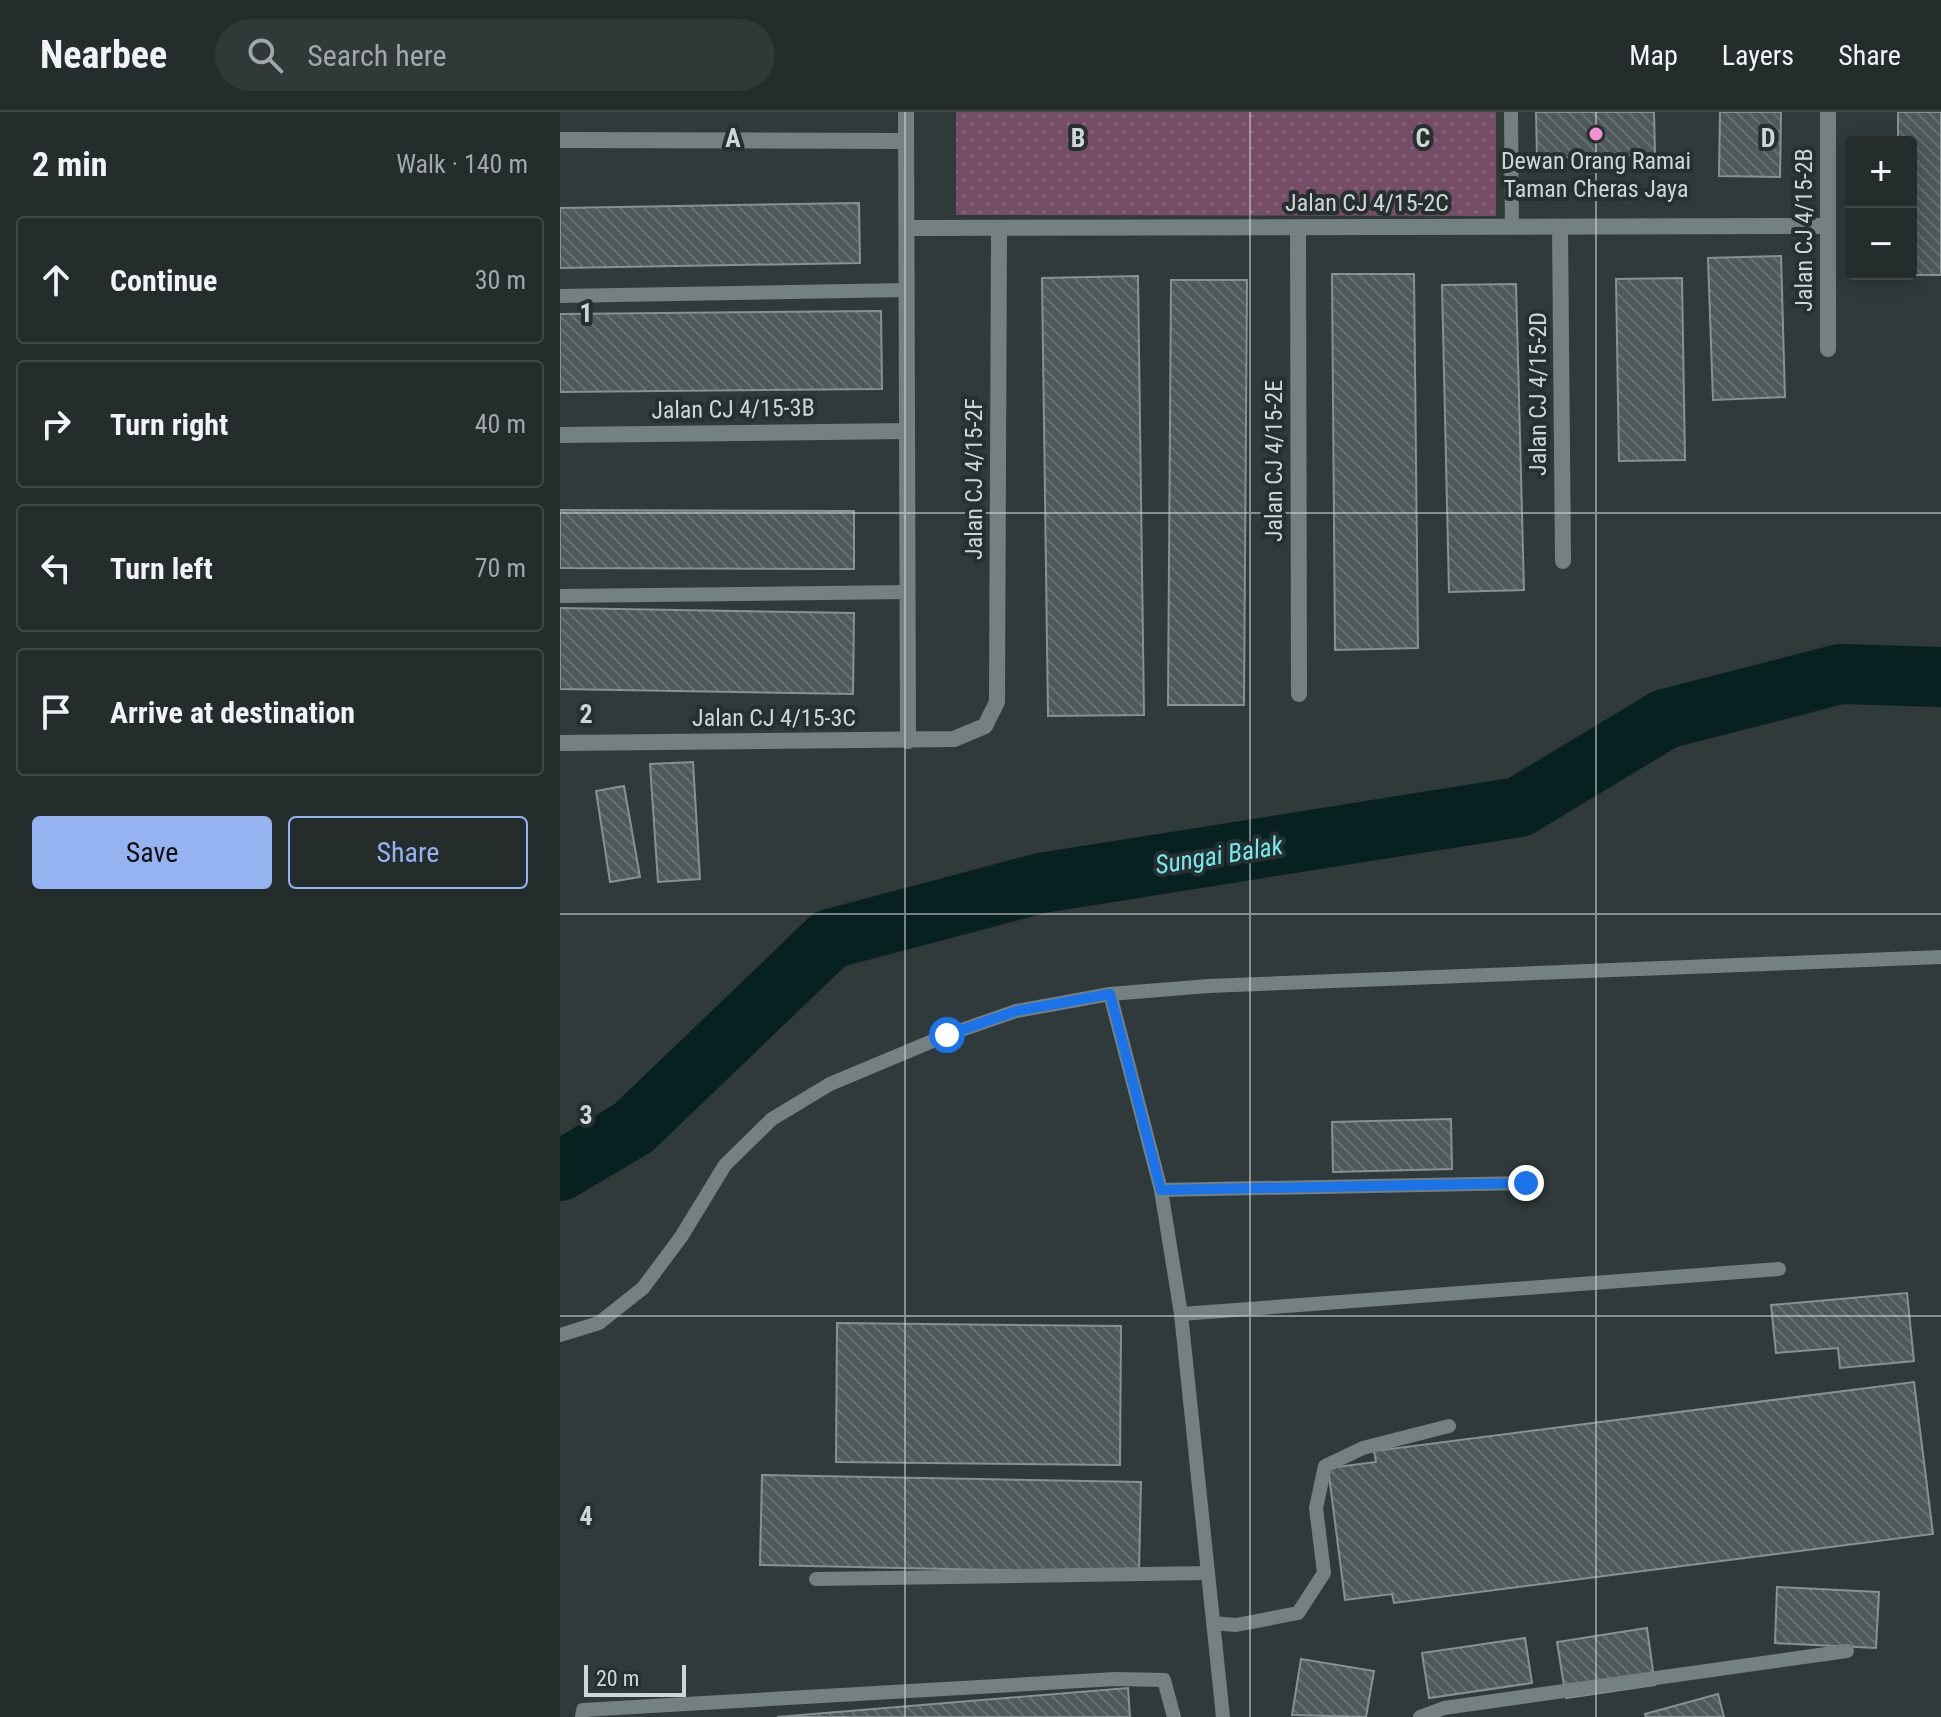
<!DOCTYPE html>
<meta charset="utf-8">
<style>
body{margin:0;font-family:"Roboto Condensed",sans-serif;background:#303838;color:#f1f3f6}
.controls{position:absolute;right:24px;top:24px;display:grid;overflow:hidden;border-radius:8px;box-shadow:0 4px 20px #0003}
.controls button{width:72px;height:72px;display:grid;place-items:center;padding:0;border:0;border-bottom:2px solid #414848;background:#242c2c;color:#f1f3f6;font:40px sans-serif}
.scale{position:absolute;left:24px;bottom:20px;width:102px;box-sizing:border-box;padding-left:8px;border:4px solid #cfd6d6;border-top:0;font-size:22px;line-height:28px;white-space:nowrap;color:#cfd6d6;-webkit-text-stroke:6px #263030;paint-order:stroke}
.stop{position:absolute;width:24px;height:24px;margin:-18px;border:6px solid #1a73e8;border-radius:50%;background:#fff}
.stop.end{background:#1a73e8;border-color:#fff;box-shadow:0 2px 8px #0008}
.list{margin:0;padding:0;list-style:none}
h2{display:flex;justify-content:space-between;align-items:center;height:104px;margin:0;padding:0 32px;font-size:34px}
h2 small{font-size:26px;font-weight:400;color:#a3a7a9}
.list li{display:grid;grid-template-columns:52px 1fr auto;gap:24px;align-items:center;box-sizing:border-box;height:128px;margin:0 16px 16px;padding:0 16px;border:2px solid #414848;border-radius:8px}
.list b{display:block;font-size:30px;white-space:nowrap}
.list em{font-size:26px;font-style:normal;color:#a3a7a9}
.actions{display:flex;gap:16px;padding:24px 32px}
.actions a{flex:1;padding:18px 0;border:2px solid #95b2f1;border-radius:8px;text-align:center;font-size:28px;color:#95b2f1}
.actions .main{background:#95b2f1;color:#111}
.icon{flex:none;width:44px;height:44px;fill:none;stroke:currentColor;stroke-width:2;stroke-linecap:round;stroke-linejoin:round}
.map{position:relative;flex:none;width:1381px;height:1605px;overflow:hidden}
header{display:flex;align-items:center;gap:48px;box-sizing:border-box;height:112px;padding:0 40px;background:#242c2c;border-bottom:2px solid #414848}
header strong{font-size:38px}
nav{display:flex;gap:44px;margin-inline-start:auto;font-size:28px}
.search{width:560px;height:72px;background:#303838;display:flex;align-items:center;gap:20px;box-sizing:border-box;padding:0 28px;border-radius:44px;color:#a3a7a9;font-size:30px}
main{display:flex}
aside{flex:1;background:#242c2c}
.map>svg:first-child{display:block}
</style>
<header>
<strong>Nearbee</strong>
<div class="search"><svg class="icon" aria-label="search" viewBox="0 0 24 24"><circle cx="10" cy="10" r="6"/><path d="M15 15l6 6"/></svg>Search here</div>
<nav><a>Map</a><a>Layers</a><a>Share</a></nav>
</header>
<main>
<aside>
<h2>2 min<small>Walk · 140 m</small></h2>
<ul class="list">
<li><svg class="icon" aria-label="ahead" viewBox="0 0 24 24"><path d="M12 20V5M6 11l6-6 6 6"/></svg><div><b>Continue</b></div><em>30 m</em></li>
<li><svg class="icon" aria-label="right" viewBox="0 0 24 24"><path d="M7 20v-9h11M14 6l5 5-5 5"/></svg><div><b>Turn right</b></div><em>40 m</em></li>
<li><svg class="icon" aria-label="left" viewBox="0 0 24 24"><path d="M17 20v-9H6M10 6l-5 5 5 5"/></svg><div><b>Turn left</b></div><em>70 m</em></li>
<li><svg class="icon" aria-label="arrive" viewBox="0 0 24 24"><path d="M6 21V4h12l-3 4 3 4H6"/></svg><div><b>Arrive at destination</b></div></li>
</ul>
<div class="actions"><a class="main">Save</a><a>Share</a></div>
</aside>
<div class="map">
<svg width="1381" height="1605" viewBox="0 0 1381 1605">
<defs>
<pattern id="green-dots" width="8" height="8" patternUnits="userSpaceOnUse" patternTransform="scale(2)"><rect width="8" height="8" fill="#754d67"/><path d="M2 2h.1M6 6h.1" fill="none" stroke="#88667c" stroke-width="1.8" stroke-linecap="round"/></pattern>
<pattern id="building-back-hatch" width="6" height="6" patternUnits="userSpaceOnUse" patternTransform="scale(2)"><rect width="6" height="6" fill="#4e595a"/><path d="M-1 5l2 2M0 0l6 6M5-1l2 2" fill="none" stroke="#667071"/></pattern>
</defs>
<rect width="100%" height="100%" fill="#303a3a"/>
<polygon fill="url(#green-dots)" points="396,0 936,0 936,104 396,103"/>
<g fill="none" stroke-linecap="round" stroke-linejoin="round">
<polyline stroke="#072020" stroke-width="60" points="0,1059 73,1016 270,827 481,771 959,695 1105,607 1280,562 1381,565"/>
</g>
<g fill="url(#building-back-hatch)" stroke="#869292" stroke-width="2">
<polygon points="976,0 1094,0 1095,43 977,46"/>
<polygon points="1160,0 1221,0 1220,65 1159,64"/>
<polygon points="1338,0 1381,0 1381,163 1338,163 1351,162 1351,30 1338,30"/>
<polygon points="299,91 300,151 0,156 0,96"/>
<polygon points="1221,144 1225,285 1153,288 1148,146"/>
<polygon points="772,162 854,162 858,536 775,538"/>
<polygon points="578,164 584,603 488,604 482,166"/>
<polygon points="1122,166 1125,348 1059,349 1056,167"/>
<polygon points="611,168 687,168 684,593 608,593"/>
<polygon points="956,172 964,478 889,480 882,173"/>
<polygon points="321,199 322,277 0,280 0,202"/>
<polygon points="0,398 294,399 294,457 0,456"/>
<polygon points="0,496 294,501 293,582 0,577"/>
<polygon points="133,650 140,767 98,770 90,652"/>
<polygon points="64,674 80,765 50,770 36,679"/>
<polygon points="891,1007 892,1057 773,1060 772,1010"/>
<polygon points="1347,1181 1354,1249 1280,1256 1278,1236 1216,1241 1211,1193"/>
<polygon points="277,1211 561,1214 560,1353 276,1350"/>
<polygon points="1354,1270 1373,1422 834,1491 832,1482 785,1488 768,1356 816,1350 814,1339"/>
<polygon points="202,1363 581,1370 579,1461 200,1453"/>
<polygon points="1217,1475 1319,1480 1316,1536 1215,1531"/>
<polygon points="1087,1516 1095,1573 1006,1586 997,1530"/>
<polygon points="965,1526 972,1571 869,1586 862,1541"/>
<polygon points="741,1547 814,1559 806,1605 732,1603"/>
<polygon points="568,1576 570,1605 217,1605"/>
<polygon points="1158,1582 1164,1605 1086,1605 1085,1602"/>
</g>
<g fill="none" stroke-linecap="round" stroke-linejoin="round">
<g stroke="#758081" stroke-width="14">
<polyline points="951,0 952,115"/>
<polyline points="0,184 347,178"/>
<polyline points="0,484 348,480"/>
<polyline points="550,882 601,1078 621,1202 663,1605"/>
<polyline points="601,1078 966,1071"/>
<polyline points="621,1202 1219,1157"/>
<polyline points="0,1223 39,1211 83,1176 121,1125 165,1053 212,1007 270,972 387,923 456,899 550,882 648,874 1381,845"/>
<polyline points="256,1467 648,1461"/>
<polyline points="653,1511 676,1513 738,1501 764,1461 756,1396 765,1354 803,1336 889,1314"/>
<polyline points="22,1605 23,1598 555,1567 604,1568 614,1605"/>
<polyline points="860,1605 884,1596 1287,1539"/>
</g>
<g stroke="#758081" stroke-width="16">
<polyline points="346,0 348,629"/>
<polyline points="0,28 346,29"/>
<polyline points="1000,115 1003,449"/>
<polyline points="347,116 1268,114"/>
<polyline points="738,116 739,582"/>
<polyline points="1268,237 1268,0"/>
<polyline points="0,323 347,319"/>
<polyline points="0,631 394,627 425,614 437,590 439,116"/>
</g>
</g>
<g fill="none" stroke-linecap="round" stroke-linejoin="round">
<polyline stroke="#1a73e8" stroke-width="10" points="387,923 456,899 550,882 601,1078 966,1071"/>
</g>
<path fill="none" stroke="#cfd6d6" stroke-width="2" stroke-opacity="0.55" d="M 345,0 L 345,1605M 690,0 L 690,1605M 1036,0 L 1036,1605M 0,401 L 1381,401M 0,802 L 1381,802M 0,1204 L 1381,1204"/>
<circle fill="#f491d4" stroke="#263030" stroke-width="3" cx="1036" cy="22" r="8"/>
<g text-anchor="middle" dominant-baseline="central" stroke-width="8" stroke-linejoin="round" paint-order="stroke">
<g font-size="24" fill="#cfd6d6" stroke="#263030">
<text x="1036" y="49">Dewan Orang Ramai<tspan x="1036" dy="28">Taman Cheras Jaya</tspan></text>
</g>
<g font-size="24" fill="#cfd6d6" stroke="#263030">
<text x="807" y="91">Jalan CJ 4/15-2C</text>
<text transform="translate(1244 118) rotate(-90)">Jalan CJ 4/15-2B</text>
<text transform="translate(978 282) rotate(-90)">Jalan CJ 4/15-2D</text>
<text transform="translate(173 297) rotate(-1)">Jalan CJ 4/15-3B</text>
<text transform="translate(714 349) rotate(-90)">Jalan CJ 4/15-2E</text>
<text transform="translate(414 367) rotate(-90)">Jalan CJ 4/15-2F</text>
<text x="214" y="606">Jalan CJ 4/15-3C</text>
</g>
<g font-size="26" font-style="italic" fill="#75eaed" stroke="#263030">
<text transform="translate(659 743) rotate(-9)">Sungai Balak</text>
</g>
</g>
<g font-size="26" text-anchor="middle" font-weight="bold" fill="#cfd6d6" stroke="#263030" stroke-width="8" stroke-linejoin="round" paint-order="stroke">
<text x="173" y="35">A</text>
<text x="518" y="35">B</text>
<text x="863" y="35">C</text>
<text x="1208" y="35">D</text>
<text x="26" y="210">1</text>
<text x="26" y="611">2</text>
<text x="26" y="1012">3</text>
<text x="26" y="1413">4</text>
</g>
</svg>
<div class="controls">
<button>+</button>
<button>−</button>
</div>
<div class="scale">20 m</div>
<div class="stop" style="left:387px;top:923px"></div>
<div class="stop end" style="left:966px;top:1071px"></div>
</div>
</main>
